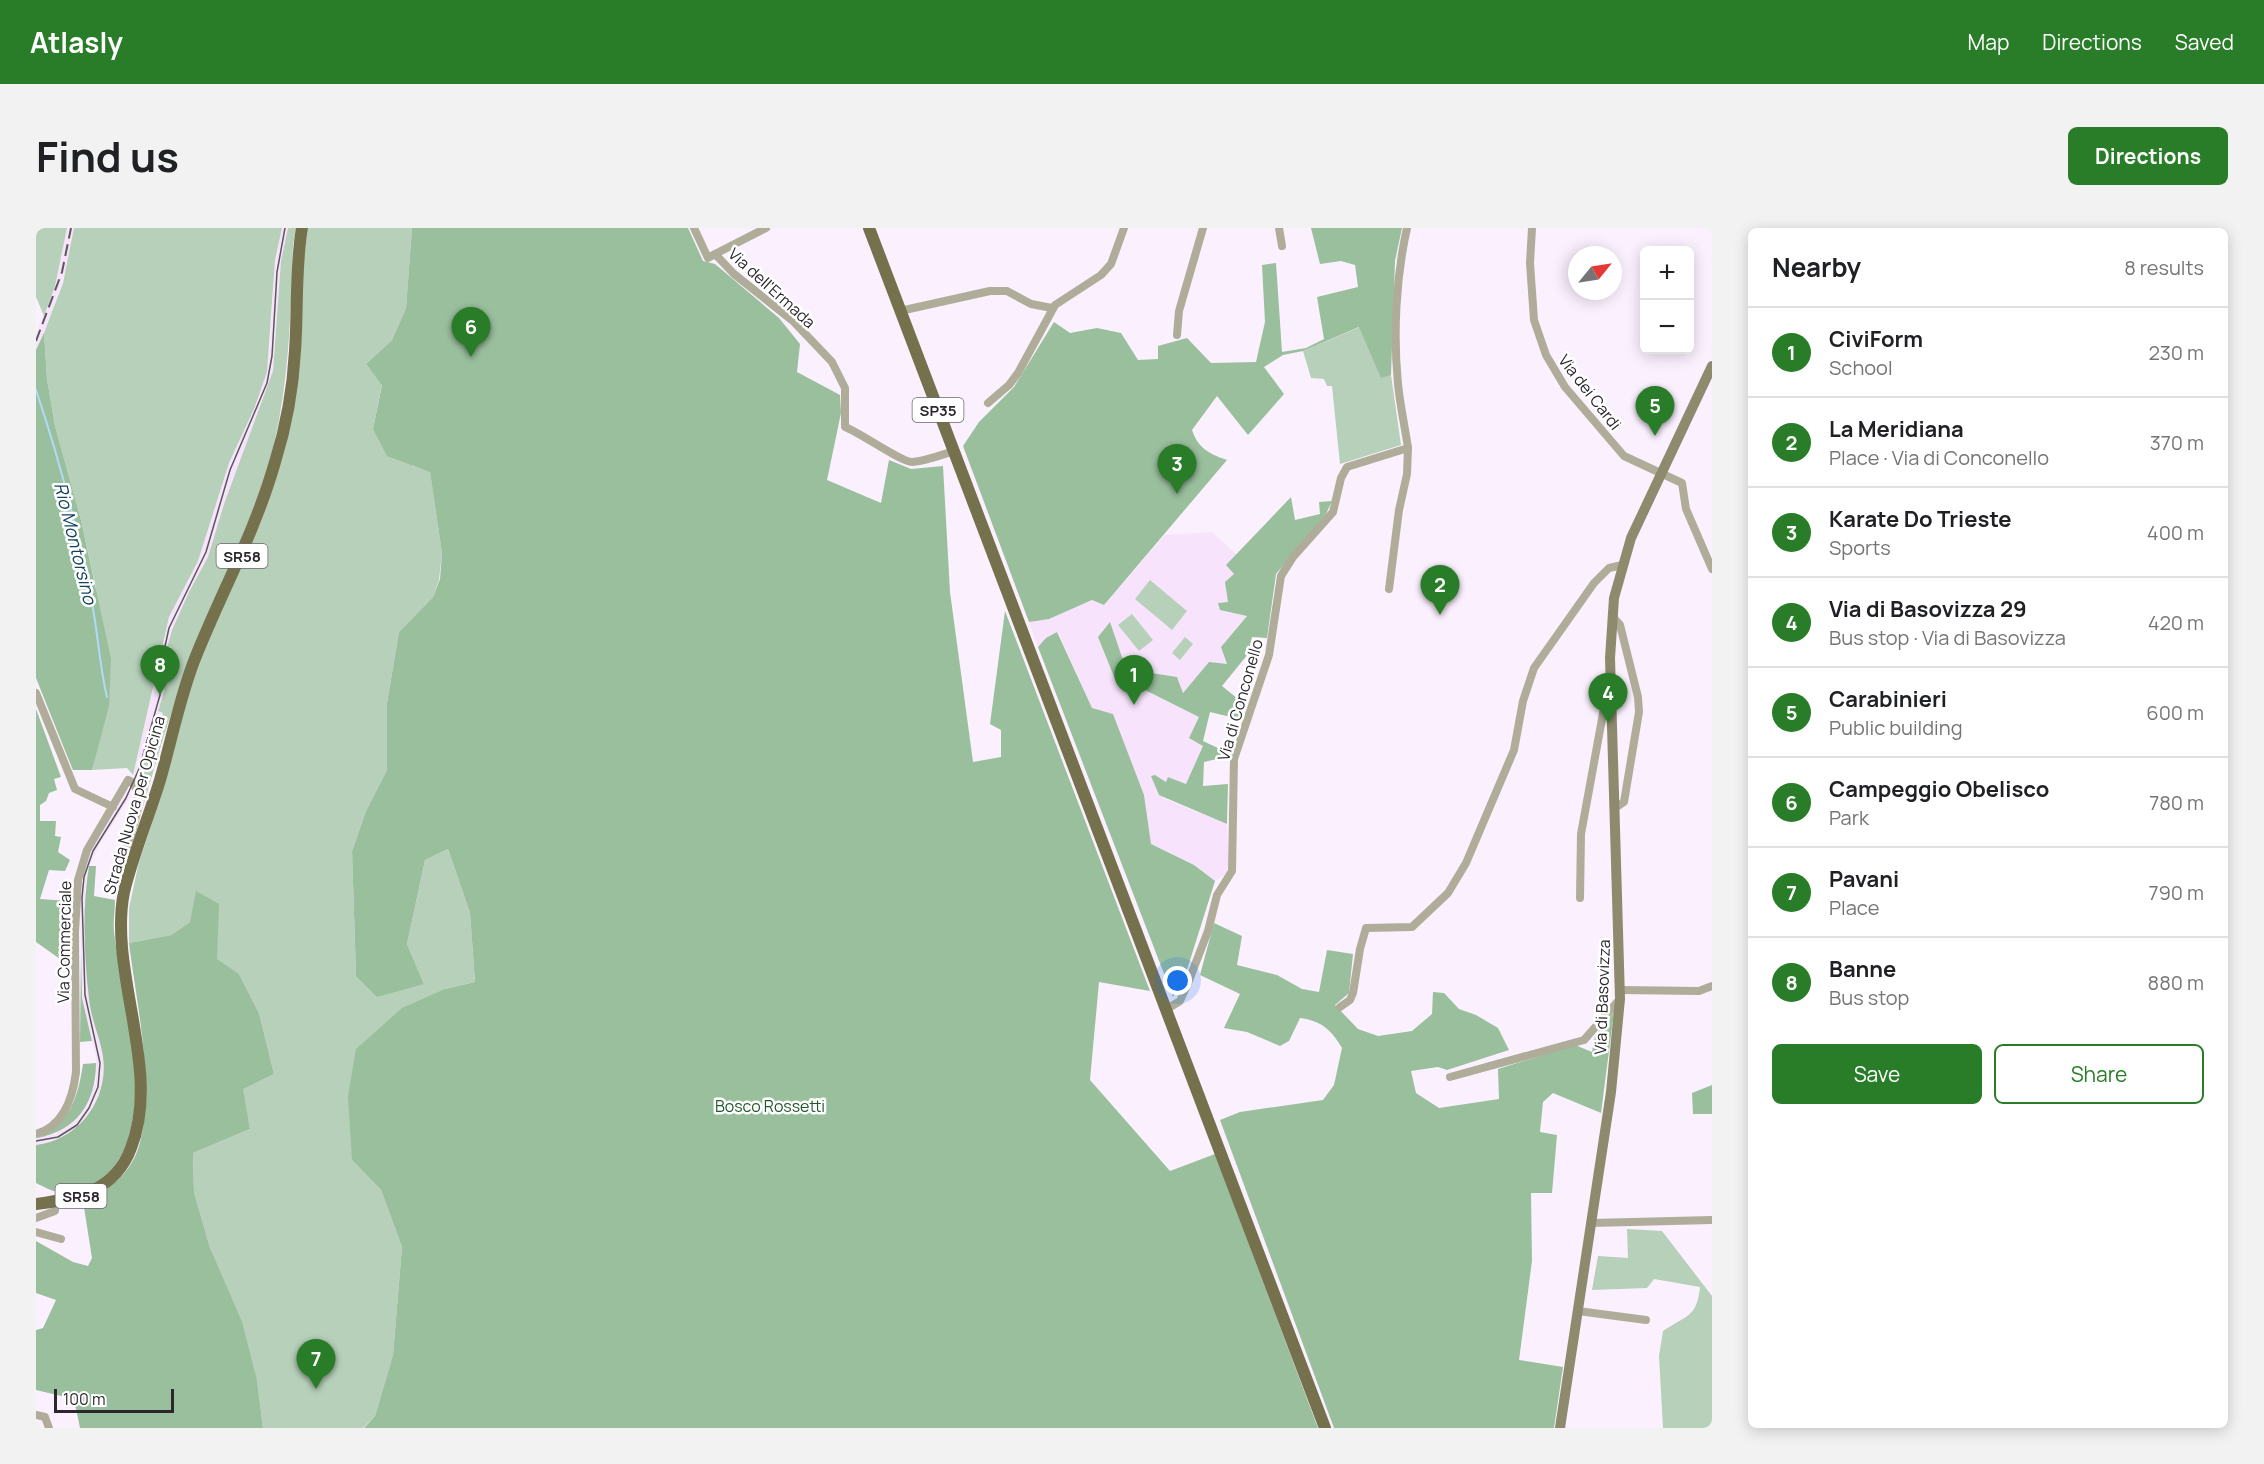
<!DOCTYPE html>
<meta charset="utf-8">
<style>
body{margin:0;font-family:Manrope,sans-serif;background:#f2f2f2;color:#202124}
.controls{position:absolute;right:18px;top:18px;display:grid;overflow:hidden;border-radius:9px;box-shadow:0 3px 15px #0003}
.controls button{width:54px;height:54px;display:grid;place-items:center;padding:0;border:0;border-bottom:2px solid #e0e0e0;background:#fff;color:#202124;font:30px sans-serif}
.compass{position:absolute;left:1532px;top:18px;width:54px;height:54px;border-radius:50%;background:#fff;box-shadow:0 3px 15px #0003;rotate:60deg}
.scale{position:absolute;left:18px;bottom:15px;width:120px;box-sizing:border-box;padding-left:6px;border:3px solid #2c272d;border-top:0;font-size:16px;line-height:21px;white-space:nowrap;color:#2c272d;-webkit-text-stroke:4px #fff;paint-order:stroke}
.you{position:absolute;left:1142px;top:753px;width:21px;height:21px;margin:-15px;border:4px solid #fff;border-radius:50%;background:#1a73e8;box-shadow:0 0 0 9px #1a73e833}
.badge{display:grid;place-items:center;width:39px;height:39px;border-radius:50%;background:#297d29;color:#fff;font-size:20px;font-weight:700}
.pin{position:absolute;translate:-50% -50px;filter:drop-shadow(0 2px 3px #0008)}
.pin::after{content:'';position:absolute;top:32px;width:21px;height:18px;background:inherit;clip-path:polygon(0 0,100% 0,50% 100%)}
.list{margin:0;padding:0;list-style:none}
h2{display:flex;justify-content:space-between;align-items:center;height:78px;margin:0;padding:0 24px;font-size:26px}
h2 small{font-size:20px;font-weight:400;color:#757577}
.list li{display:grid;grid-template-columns:39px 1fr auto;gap:18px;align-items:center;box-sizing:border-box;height:90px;padding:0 24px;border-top:2px solid #e0e0e0}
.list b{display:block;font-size:22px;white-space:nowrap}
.list p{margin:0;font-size:20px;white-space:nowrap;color:#757577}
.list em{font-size:20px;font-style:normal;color:#757577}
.actions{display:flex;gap:12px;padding:18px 24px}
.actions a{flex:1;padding:14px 0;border:2px solid #297d29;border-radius:9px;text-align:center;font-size:21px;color:#297d29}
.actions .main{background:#297d29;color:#fff}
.map{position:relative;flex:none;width:1676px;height:1200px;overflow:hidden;border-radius:9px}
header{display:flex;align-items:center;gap:36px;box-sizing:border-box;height:84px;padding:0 30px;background:#297d29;color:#fff}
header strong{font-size:28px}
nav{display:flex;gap:33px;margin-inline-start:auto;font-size:21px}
.intro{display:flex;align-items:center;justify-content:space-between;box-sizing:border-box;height:144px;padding:0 36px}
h1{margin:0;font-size:42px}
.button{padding:15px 27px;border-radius:9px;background:#297d29;color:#fff;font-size:21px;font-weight:700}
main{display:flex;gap:36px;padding:0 36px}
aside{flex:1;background:#fff;border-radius:9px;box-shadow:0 3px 15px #0003}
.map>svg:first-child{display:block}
</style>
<header>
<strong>Atlasly</strong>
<nav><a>Map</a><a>Directions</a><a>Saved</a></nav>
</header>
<div class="intro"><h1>Find us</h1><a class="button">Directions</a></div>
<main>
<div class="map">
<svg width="1676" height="1200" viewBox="0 0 1676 1200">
<rect width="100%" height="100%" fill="#fbf0fe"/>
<g fill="#f7e4fc">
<polygon points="31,0 38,0 33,31 15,89 0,122 0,106 19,58"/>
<polygon points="246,0 252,0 245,33 237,143 188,276 172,329 136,402 132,420 136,419 134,426 130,428 128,464 122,483 127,484 125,491 116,498 102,550 97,547 133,389 162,333 193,235 218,181 234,117 239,32"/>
<polygon points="1176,304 1201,327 1190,337 1198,346 1192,374 1183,375 1191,384 1211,387 1185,419 1191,437 1173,434 1147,465 1141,449 1090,441 1085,428 1081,456 1109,462 1163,488 1167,518 1150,556 1133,549 1130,554 1119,547 1127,570 1191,596 1193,633 1190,646 1179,653 1158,637 1115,616 1108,567 1056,480 1022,404 1010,410 1002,419 993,394 1013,391 1056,372 1068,377 1129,307"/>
<polygon points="89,562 95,567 63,617 53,638 49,663 53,772 67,828 68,854 56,882 39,902 21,912 0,917 0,910 20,906 60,854 60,829 46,770 44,665 54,622"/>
</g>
<g fill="#b7d0ba">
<polygon points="0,0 31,0 19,58 8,88 0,69"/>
<polygon points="38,0 246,0 239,32 231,144 218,181 193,235 162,333 133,389 97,547 91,540 56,542 62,516 60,360 45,292 19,198 11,151 8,105 27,55"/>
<path d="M 252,0 L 260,0 L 257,18 C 255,74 254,130 244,186 C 229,276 183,353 152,438 C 127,503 110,572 89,638 C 92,615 118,570 102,550 L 116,498 L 120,490 L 125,491 L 127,485 L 122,483 L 128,464 L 130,428 L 134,426 L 135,419 L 131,420 L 136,402 L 153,364 L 172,329 L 188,276 L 237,143 L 245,33 Z"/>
<polygon points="272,0 376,0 370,80 356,112 330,136 346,156 337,201 377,238 394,243 406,325 403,352 397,369 363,404 351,475 351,542 330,583 316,623 320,748 388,756 371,716 389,632 412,621 434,685 439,754 409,761 316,932 345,962 366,1019 357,1127 339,1188 327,1200 227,1200 221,1152 174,1020 158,964 157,925 214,901 206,861 238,846 223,785 203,746 181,732 181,706 154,694 135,707 93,715 93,680 103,634 124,572 152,465 167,423 224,296 239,252"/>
<polygon points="1324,99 1345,149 1355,147 1365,217 1304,236 1296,158 1291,158 1288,151 1275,150 1267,123"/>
<polygon points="1114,352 1151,383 1136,402 1099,371"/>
<polygon points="1096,386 1117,412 1103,423 1082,397"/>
<polygon points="1149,409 1157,416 1144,432 1136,425"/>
<path d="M 1591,1001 L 1626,1003 L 1676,1068 L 1676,1200 L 1627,1200 L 1623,1128 L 1627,1103 C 1651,1087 1661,1089 1664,1059 L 1618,1051 L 1611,1060 L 1556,1062 L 1562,1028 L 1592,1030 Z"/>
</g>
<g fill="#9abf9d">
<polygon points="376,0 652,0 667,33 679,36 743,90 764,116 761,144 804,167 805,185 791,252 845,275 853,232 875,241 907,238 914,364 937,534 965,529 965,502 954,496 969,383 1114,763 1063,754 1054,852 1134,943 1179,926 1282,1200 328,1200 339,1188 357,1127 366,1019 345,962 316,932 312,868 320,821 366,780 409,761 439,754 434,685 412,621 389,632 371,716 388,756 341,769 320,748 316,623 330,583 351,542 351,475 363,404 397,369 404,351 406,325 394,244 351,228 337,201 346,157 330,136 356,112 370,80"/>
<path d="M 1275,0 L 1366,0 L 1359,33 L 1355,147 L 1345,150 L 1323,99 L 1267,123 L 1247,127 L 1228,139 L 1248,166 L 1212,207 L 1181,168 L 1156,202 C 1162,220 1173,226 1191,232 L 1068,377 L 1056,372 L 1013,391 L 993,394 L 927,218 L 943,194 L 978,159 L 1018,94 L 1034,105 L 1061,100 L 1085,105 L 1102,132 L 1122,131 L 1122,118 L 1151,110 L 1175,135 L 1220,134 L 1229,94 L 1226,37 L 1240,35 L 1246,124 L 1270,120 L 1288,111 L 1281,69 L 1322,59 L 1319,37 L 1305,33 L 1284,36 Z"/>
<polygon points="8,105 11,151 19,198 45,292 75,431 73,478 56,542 37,542 32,530 0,450 0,122"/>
<polygon points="1255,269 1259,292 1284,286 1283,274 1296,273 1290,286 1240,346 1231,410 1216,409 1212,426 1186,458 1207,475 1203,491 1174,484 1167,513 1186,522 1185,530 1168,534 1167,558 1192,556 1191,596 1123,567 1115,548 1119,547 1130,554 1132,549 1150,556 1167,518 1153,510 1163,489 1109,462 1081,456 1062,409 1074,394 1090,441 1141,449 1147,465 1173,434 1191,436 1185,419 1211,388 1184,382 1182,375 1192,374 1189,354 1198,346 1190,337"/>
<polygon points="1021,404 1056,480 1077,486 1108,567 1115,616 1158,637 1179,653 1149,748 1137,769 1002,419 1010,410"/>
<polygon points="0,481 25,549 18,551 21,562 13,565 10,573 4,577 4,593 20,593 19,608 25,609 22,624 34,632 29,643 13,642 4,671 33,673 34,738 0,714"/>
<path d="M 53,638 L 60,638 L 58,668 L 79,672 C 79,682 77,693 78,704 C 85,773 133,917 55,957 C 31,969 23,967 0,955 L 0,917 C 43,912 73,871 67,829 C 64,809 55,791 53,771 C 48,728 46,680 53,638 Z"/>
<path d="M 160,663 L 183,676 L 181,731 L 203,746 L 223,785 L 238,846 L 207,861 L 214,901 L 157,925 L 158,964 L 174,1020 L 206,1094 L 221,1152 L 227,1200 L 44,1200 L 38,1171 L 0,1162 L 0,1102 L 7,1100 L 20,1072 L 0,1065 L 0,1013 L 37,1034 L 52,1038 L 56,1030 L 47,973 C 72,963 93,947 102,921 C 121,865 100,773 93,715 L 135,707 L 154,694 Z"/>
<path d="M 1178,695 L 1206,708 L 1201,737 L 1241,747 L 1266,761 L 1283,764 L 1291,722 L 1317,726 L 1313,765 L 1299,777 L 1322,801 L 1342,808 L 1376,803 L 1396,786 L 1397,764 L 1408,765 L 1423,781 L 1440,787 L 1462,800 L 1473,822 L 1411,842 L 1402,839 L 1375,843 L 1380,865 L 1403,880 L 1463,871 L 1462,841 L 1539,817 L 1556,824 L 1559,808 L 1578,784 L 1565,885 L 1517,865 L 1507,874 L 1504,904 L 1521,907 L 1516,965 L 1495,965 L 1496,1033 L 1483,1132 L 1527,1139 L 1518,1200 L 1298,1200 L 1184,892 L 1204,884 L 1287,872 L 1298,857 L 1306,820 C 1295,801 1285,793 1264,790 L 1253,813 L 1244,818 L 1211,804 L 1188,800 L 1204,766 L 1164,747 Z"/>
<polygon points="45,723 46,770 56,813 44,814"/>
<path d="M 60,835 C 60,874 41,903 1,910 C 34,896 42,869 47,836 Z"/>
<polygon points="1676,857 1676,886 1657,886 1656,865"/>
</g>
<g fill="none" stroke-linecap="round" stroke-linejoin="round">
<path stroke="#b1d9f9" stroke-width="2" d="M 0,162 C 22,227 42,303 55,370 C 62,403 63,436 71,469"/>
<g stroke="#afad99" stroke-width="8">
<path d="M 658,0 L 672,30 L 679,26 L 698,46 L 757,93 L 796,134 L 809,160 L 809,199 C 825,205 865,234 876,234 C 890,233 905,227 918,223"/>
<polyline points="1243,0 1246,18"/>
<polyline points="1496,0 1494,35 1498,92 1510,127 1529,159 1588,228 1646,255 1650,281 1676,341"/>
<polyline points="679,26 730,0"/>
<polyline points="864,83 954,63 971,63 995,76 1016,80"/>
<polyline points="1141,107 1143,83 1167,0"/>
<polyline points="952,175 973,157 982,145 1019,77 1065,47 1075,36 1088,0"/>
<polyline points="1353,361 1363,282 1371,246 1372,220"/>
<polyline points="1576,388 1584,397 1602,469 1603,484 1588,574 1579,580"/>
<polyline points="0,465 39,561 77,579"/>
<polyline points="1544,670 1545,606 1568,480 1571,476 1576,474"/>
<polyline points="1584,762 1663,763 1676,758"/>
<polyline points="1304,779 1314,772 1317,765 1324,721 1330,700 1376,699 1412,665 1430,635 1478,522 1487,473 1498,440 1558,355 1573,340 1586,337"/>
<path d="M 1131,781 L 1144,773 L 1152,755 L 1172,703 L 1181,667 L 1196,643 L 1198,531 L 1233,427 L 1245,348 L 1257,329 L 1297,284 L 1305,250 L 1311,239 L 1372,220 C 1369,199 1364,177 1362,156 C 1357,106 1360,49 1371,0"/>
<polyline points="1414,849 1548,812 1584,771"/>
<path d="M 0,906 C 28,898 37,869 40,844 L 39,704 L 42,652 L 51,622 L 92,552 C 116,563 90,618 84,637 L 94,645"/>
<polyline points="0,990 19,983 19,974"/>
<polyline points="1555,995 1676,992"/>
<polyline points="0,1004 25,1011"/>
<polyline points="1542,1083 1610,1092"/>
<polyline points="0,1187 9,1189 13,1200"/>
</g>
<polyline stroke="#8e8a6d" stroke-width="10" points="1524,1200 1575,864 1584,771 1574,430 1578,370 1595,310 1676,138"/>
<g stroke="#76714d" stroke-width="12">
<polyline points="833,0 1289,1200"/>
<path d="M 0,976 C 41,971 79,963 95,920 C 126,842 72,744 88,664 C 97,626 113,589 124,552 C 136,511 144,467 160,428 C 187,361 219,304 239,234 C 250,199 257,160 259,123 C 262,82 259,41 266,0"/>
</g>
<g stroke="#5c565d" stroke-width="1.5">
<polyline points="126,432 133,400 170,324 194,242 231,155 236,128 241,44 249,0"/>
<polyline points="0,913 22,909 41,897 53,880 62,859 64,835 49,767 46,670 48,649 57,623 90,570 103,541 124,467 127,423"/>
</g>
<polyline stroke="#5c565d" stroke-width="2" stroke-dasharray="12 6" stroke-linecap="butt" points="0,113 26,44 35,0"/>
</g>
<g text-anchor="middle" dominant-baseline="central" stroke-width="5" stroke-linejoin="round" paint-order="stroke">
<g fill="#fff" stroke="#6b686c" stroke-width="1.5">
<rect x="876.5" y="170" width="51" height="24" rx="4.5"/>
<rect x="180.5" y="316" width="51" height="24" rx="4.5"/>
<rect x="19.5" y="956" width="51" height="24" rx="4.5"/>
</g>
<g font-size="15" font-weight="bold" fill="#2c272d">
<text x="902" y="182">SP35</text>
<text x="206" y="328">SR58</text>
<text x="45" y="968">SR58</text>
</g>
<g font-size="16" fill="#2c272d" stroke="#fff">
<text transform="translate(736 60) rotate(42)">Via dell'Ermada</text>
<text transform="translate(1554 164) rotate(52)">Via dei Cardi</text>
<text transform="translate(1204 472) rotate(-74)">Via di Conconello</text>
<text transform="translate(98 577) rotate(-74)">Strada Nuova per Opicina</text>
<text transform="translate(28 714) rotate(-89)">Via Commerciale</text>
<text transform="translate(1566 769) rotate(-88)">Via di Basovizza</text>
</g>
<g font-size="16" fill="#22592d" stroke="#fff">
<text x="734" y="878">Bosco Rossetti</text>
</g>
<g font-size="18" font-style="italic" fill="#144362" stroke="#fff">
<text transform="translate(40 315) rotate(76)">Rio Montorsino</text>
</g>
</g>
</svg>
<div class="controls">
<button>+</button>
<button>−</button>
</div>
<svg class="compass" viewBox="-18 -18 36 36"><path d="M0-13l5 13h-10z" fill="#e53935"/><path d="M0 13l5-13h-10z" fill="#757577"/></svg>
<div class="scale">100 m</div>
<div class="you"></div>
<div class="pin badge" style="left:1098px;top:477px">1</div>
<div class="pin badge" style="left:1404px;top:387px">2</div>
<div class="pin badge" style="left:1141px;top:266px">3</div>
<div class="pin badge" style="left:1572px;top:495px">4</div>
<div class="pin badge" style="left:1619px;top:208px">5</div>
<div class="pin badge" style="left:435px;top:129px">6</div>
<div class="pin badge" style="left:280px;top:1161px">7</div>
<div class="pin badge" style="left:124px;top:467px">8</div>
</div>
<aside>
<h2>Nearby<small>8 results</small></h2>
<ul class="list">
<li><span class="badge">1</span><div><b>CiviForm</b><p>School</p></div><em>230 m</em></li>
<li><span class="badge">2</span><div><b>La Meridiana</b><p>Place · Via di Conconello</p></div><em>370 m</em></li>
<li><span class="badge">3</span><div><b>Karate Do Trieste</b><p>Sports</p></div><em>400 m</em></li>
<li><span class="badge">4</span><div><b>Via di Basovizza 29</b><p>Bus stop · Via di Basovizza</p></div><em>420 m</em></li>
<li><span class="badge">5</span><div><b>Carabinieri</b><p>Public building</p></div><em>600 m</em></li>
<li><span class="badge">6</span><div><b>Campeggio Obelisco</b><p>Park</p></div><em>780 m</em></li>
<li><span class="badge">7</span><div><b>Pavani</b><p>Place</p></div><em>790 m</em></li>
<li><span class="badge">8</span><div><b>Banne</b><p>Bus stop</p></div><em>880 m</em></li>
</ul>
<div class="actions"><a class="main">Save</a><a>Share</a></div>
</aside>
</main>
